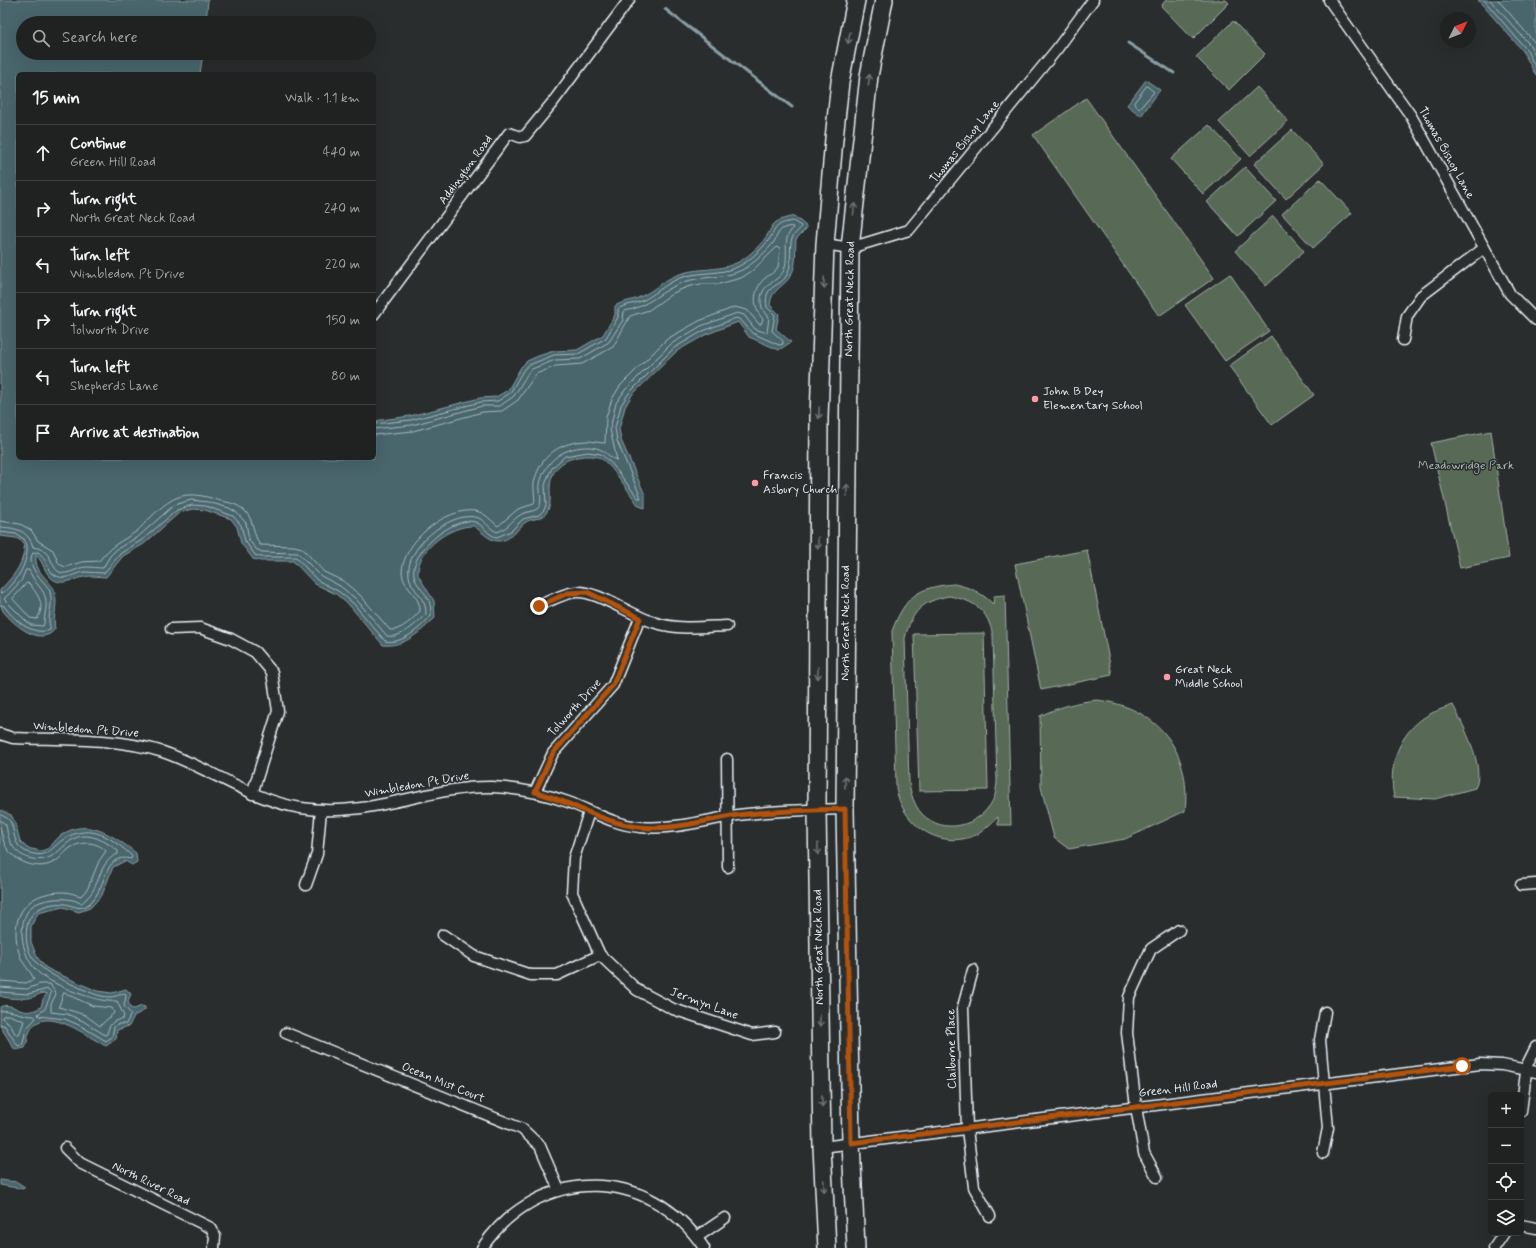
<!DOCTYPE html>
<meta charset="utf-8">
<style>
body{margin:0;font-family:Mynerve,sans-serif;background:#2d2f2f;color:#f1f3f6}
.controls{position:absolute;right:12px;bottom:12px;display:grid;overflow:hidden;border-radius:6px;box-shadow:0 4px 16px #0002}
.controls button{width:36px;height:36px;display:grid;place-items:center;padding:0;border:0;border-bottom:1px solid #3d3f40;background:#202222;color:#f1f3f6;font:20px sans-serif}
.compass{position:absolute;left:1440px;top:12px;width:36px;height:36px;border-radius:50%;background:#202222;box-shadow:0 4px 16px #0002;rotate:48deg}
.stop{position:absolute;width:12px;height:12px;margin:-9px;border:3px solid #b45309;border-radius:50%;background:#fff}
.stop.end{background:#b45309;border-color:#fff;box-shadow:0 1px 4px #0008}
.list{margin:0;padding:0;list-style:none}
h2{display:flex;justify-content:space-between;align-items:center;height:52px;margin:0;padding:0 16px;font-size:17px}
h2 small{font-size:13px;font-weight:400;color:#a2a4a5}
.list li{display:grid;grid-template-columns:26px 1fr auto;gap:12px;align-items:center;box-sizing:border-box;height:56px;padding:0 16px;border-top:1px solid #3d3f40}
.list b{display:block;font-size:15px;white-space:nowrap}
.list p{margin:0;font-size:13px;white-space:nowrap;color:#a2a4a5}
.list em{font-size:13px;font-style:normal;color:#a2a4a5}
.icon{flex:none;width:22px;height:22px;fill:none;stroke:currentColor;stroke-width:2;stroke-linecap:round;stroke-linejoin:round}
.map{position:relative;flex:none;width:1536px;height:1248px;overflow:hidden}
.search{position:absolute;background:#202222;box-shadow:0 4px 16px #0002;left:16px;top:16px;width:360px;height:44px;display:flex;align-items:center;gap:10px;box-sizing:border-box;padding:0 14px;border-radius:22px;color:#a2a4a5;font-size:15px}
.panel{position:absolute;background:#202222;box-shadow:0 4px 16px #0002;left:16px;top:72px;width:360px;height:388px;border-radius:6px}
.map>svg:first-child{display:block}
</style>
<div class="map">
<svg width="1536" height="1248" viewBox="0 0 1536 1248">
<rect width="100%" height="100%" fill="#2a2d2e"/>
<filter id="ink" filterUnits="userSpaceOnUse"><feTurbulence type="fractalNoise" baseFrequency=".025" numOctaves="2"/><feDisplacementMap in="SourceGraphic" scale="8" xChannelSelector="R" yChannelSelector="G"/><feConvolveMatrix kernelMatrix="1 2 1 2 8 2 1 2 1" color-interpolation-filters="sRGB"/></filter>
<g filter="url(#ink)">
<g fill="#586a55" stroke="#a0aea6" fill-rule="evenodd">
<polygon points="1166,0 1226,0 1229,3 1193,39 1161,6"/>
<polygon points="1233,21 1265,54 1229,90 1196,57"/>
<polygon points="1257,87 1288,121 1250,156 1219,122"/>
<polygon points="1086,98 1214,278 1159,316 1033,135"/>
<polygon points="1209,125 1241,159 1203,194 1171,159"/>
<polygon points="1292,130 1324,164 1286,199 1254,164"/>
<polygon points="1245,167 1276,201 1238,236 1207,202"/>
<polygon points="1320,179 1352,213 1313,248 1282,214"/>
<polygon points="1273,216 1304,251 1266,286 1235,251"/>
<polygon points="1230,274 1269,331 1225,361 1185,305"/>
<polygon points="1271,336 1314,395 1272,425 1229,366"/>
<polygon points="1491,431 1509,558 1460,568 1431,443"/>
<polygon points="1087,550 1112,675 1041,690 1015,564"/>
<path d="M 954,584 C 969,587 981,592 993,604 L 994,596 L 1005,595 L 1011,825 L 998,825 L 998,817 C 991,823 984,831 976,835 C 939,851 901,824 896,787 L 892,631 C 905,597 917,587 954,584 ZM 949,596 C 975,601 987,609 993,635 L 997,782 C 996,788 996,795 993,800 C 980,826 944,836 922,814 C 914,805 911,794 909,783 L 905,638 C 912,611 922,601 949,596 Z"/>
<polygon points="984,633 988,790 919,791 914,634"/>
<path d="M 1097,700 C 1157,707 1192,750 1185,811 L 1125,839 L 1069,849 L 1054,838 L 1041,787 L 1040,716 C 1059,707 1076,702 1097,700 Z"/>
<path d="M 1453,705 C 1463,725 1486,767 1475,788 L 1435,799 L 1394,797 C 1388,769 1397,737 1422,719 C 1431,712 1442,709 1453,705 Z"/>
</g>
<g fill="#49666c" stroke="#899ea4">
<path d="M 0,0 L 208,0 L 206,23 L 23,23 L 23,53 L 203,53 L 200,74 L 18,74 L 18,458 L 374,458 L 374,421 L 410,416 L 480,398 L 496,397 L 508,390 L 521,367 L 527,361 L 538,356 L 554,351 L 577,350 L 603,335 L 615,315 L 615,306 C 623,301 632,301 640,297 C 656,290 664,278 683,273 C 699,268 717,271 734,264 C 745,260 759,247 766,237 C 769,233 771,227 774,224 C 779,219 787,218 794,216 L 806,226 L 806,229 L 796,239 C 795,249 797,264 792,273 C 786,287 771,288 770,305 L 779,314 L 776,329 L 791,342 L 779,350 L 749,337 L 738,322 L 705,335 L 677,351 L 632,395 L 625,407 L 619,429 L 621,440 L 645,495 L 645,508 L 639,506 C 630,495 611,462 598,457 C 591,455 580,456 574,458 C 565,460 557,466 553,474 C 547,487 553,499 548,510 C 543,521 534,517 526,522 C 522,525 518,529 515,533 C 497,549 489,538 474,526 C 451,525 416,549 418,575 L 434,601 L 435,618 C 420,632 405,647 383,645 L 350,606 L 336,594 L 315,584 L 293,561 L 261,561 L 253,559 L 241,543 L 237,527 L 231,519 L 205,510 L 193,509 L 180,512 L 144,544 L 123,556 L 106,577 C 99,577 91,575 84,577 C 74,578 64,586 54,580 C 44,574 44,562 36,555 C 34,572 47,577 53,588 C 60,601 52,616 55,629 C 41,648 13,624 3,611 C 0,606 0,596 0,590 C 13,577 27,561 23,542 L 16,538 L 0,536 Z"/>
<polygon points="1478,0 1536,0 1536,76 1523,51"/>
<polygon points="1146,80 1160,90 1141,116 1127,105"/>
<path d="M 0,810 L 11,815 L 15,822 L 20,841 L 27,848 L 41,851 L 47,849 C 52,846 55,840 60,836 C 87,816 114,836 136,853 L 137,862 L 132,865 L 125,861 L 113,867 L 102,895 L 90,908 L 79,912 L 63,907 L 38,913 L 31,926 L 31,942 L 37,957 L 45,967 L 52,971 L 97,991 L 112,993 L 126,989 L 131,994 L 128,1001 L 130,1008 L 134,1009 L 142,1006 L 145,1007 L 145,1010 L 134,1016 L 129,1026 L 117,1030 L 116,1039 L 106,1046 C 89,1038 44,1002 30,1031 C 27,1036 28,1043 25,1048 L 15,1050 L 0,1026 L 0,1007 C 15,1000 20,1020 41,1007 L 43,999 L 47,994 C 42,991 36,997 29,998 C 20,999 9,999 0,996 Z"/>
<polygon points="0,1180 17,1182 25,1187 23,1189 0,1185"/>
</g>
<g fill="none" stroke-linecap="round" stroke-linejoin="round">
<g stroke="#a8b9c0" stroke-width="1">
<polyline points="1484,0 1526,49 1536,68"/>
<polyline points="1490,0 1530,45 1536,57"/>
<polyline points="1498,0 1536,44"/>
<polygon points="1147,86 1154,92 1139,109 1134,103"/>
<path d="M 0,521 L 20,524 L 31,530 L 38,541 L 53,550 L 59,564 L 65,567 L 82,562 L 99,561 C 111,545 121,542 137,531 C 142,527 145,522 150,518 C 174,494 186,490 218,500 C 229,503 237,503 246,512 C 254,521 253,535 260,545 L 294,546 L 302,548 L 324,572 L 343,581 L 360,595 L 390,630 C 401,631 413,619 420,611 C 421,596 403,588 402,573 C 402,542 446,507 475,511 C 485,512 491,521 498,526 L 518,509 L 534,504 C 536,498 533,490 534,483 C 540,455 560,442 587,441 C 593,441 600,443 605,443 L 606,417 L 612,399 L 620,386 L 667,339 L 699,321 L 735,307 L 747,310 L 759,324 L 761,324 L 763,319 C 752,308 753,290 764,279 C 769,275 775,272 778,267 L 780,248 L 777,247 L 752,271 L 741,278 L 719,284 L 701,284 L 687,287 L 673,293 L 649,310 L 630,316 L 613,347 L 582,364 L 556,366 L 536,374 L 518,400 L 502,411 L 483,412 L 413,431 L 374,435"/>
<path d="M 0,527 C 16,528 28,530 33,547 C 55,550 49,570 62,573 C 68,574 75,570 80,568 C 87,566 96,568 103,568 L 110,556 L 117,549 L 139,536 L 174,505 L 191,500 L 208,502 L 229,508 L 236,512 L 246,523 L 249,540 L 256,549 L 262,552 L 298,553 L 321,576 L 340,586 L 356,599 L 387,636 C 401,639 417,623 426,614 C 427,597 411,591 409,576 C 404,548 449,512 475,517 C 484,518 489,529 497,532 C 508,529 512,519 522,514 C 527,511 538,512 540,505 C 542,499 539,491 540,484 C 545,459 566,446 590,447 C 606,448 609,459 617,460 L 610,429 L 616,403 L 625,390 L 671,344 L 701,326 L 737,313 L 744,315 L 755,329 L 767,333 L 769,317 L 762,308 C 756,283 778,284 784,270 C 788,260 785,248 787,238 C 788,233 792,231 793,227 C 790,226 786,227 782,229 C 778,232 776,238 774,242 C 767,251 756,261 747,267 C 727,280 705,275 684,282 C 662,289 648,308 624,311 L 623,320 L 609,342 L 580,359 L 555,360 L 532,369 L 528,373 L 514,396 L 500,406 L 482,406 L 412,425 L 374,429"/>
<path d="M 0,532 L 16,534 L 24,539 C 35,551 15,591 0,593"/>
<path d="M 26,570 L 29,570 C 37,590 50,589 45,614 C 44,618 45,623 43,626 L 31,625 L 27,622 L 4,599 L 21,581 Z"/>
<path d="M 27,583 L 30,584 C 38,596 46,604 37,619 L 30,618 L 13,599 Z"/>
<path d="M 0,605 L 4,606 C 14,620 32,636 50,630 C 51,626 49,625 49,621 C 49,611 53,602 50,592 C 48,583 24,568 33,553 L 38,552 C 46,558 46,566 52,573 C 64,583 73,573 85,572 C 91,572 98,573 104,573 L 121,553 L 142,540 L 177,510 L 192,505 L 206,506 L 233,516 L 241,525 L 245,541 L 255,555 L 261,557 L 296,557 L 317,580 L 338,591 L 353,603 L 385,641 C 402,645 420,628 431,616 C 432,592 417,591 414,575 C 409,553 454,515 475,522 C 484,525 488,536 497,537 L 511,531 L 523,519 L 539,515 L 544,510 L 546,505 L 545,485 L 549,474 L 552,468 L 565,456 L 588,452 L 601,454 L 612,464 L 638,498 L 641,498 L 617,441 L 615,428 L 621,405 L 629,393 L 674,348 L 703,331 L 736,318 L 741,320 L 752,333 L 779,345 L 783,344 L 783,341 L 772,331 L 775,315 L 767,307 C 763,286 777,288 785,278 C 794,266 788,251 792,238 C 794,233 800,231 801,226 L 793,221 C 788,222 783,222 778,226 C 774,229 772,236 768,241 C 760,251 747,263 735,268 C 719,274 703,272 687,276 C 669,280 659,292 644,300 C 636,304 625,304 618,309 L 618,317 L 606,338 L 578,354 L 554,355 L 529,365 L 524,369 L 510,393 L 498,401 L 481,402 L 411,420 L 374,424"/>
<path d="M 0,814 C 2,816 6,817 8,819 C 17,826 9,847 30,853 C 49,859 51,847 64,839 C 91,822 112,838 132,856 L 131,859 C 101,851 108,893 86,906 C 79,910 72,905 65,904 C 50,902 30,908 27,926 C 21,962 48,974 76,986 C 87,991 98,997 110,997 C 115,997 120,994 125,994 L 126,996 L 124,1006 L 131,1014 L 126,1024 L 118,1024 L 114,1027 L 112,1037 L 106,1041 L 81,1026 L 65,1019 L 39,1016 L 38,1014 L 45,1009 C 46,1005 51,996 51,992 L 48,989 L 28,994 L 0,992"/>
<path d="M 0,820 L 6,825 C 7,831 8,839 12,845 C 19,858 39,864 52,856 C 62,850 69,838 82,836 C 96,835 108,843 118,851 L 118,854 C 98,861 101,886 86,899 C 85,900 83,903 81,903 C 79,903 75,900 73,900 C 62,897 40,899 31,907 C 24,914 22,925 22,935 C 23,949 28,963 39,973 C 52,985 100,1004 117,1001 L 124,1016 L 123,1019 C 112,1020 109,1025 107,1034 L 105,1035 L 83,1021 L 67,1014 L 51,1012 L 51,1004 L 56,994 L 50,984 L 40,984 L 27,989 L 0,987"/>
<path d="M 0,827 C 2,834 3,843 8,850 C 18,863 39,871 54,862 C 61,859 64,852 70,848 C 81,841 97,841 106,851 L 99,861 L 88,888 L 81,896 C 76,895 70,892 63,892 C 23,892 8,920 20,956 C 23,965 31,971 34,979 L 26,983 L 0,981"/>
<polygon points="64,993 93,1006 112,1008 114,1013 100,1026 85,1015 59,1007"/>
<path d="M 0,1011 C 12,1009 21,1016 34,1016 L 36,1018 L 26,1029 L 23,1043 L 21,1046 L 17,1045 L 5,1026 L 0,1024"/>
<polygon points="9,1015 24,1021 19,1035 16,1035 9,1023 2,1018 3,1016"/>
</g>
<g stroke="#899ea4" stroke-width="3">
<polyline points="665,9 792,107"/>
<polyline points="1128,43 1174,73"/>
</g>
<defs>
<g id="street">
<polyline points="1329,0 1411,116 1510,294 1536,320"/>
<polyline points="825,244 850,248 909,230 1057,49 1093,0"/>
<polyline points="374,314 509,133 520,137 525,136 553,102 629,0"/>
<polyline points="1403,340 1407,316 1421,296 1484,248"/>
<path d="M 539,605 C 551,601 563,593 576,592 C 597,590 633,617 656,623 C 679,630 703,627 727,626"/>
<polyline points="171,629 200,628 231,639 255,652 272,672 278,711 252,794"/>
<path d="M 0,734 L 13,738 C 62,740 115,737 163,752 C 210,768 251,800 301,808 C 370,819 426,786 492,787 C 518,788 543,793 568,802 C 592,811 614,825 640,827 C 674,830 705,820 738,815 C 773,810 809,810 845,809"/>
<polyline points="727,759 728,867"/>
<polyline points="535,792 553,753 613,685 640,618"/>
<polyline points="589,812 574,858 572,893 600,955 637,990 673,1009 752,1035 775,1032"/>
<polyline points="306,885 317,854 321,810"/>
<polyline points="1521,885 1536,884"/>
<polyline points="443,935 474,956 531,975 557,975 600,955"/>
<polyline points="973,970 963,1007 967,1129 974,1187 990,1216"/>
<polyline points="286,1033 522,1129 540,1146 559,1190"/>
<polyline points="1521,1111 1527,1065 1536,1047"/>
<polyline points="822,1147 1480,1064 1502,1065 1536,1072"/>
<polyline points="65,1148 80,1163 211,1228 215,1236 214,1248"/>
<polyline points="1323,1153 1328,1128 1320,1040 1325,1012"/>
<polyline points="1157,1177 1144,1153 1136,1107 1127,1033 1129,997 1151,949 1179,930"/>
<polyline points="1521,1225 1536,1228"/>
<polyline points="697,1237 725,1218"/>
<path d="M 482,1248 C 537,1166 649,1164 704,1248"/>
<polyline points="1494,1248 1504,1233"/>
</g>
<g id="primary">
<polyline points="827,1248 822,1147 817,810 819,418 825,244 834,139 840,82 856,0"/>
<polyline points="856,1248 851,1143 845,809 850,248 869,76 884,0"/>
</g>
</defs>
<use href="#street" stroke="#e8f1f8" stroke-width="13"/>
<use href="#primary" stroke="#e8f1f8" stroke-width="20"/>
<use href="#street" stroke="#2a2d2e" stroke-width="10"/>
<use href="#primary" stroke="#2a2d2e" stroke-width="17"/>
</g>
<defs><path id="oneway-shaft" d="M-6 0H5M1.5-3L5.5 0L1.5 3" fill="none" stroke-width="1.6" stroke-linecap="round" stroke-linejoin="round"/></defs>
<g stroke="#6c7275">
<use href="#oneway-shaft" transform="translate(849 38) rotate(101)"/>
<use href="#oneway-shaft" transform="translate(869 80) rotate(-83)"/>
<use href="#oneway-shaft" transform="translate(854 209) rotate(-84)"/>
<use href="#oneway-shaft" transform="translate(824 283) rotate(92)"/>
<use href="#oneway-shaft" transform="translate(819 413) rotate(92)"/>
<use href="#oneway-shaft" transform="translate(847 490) rotate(-89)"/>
<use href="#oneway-shaft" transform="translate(818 543) rotate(90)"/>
<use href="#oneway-shaft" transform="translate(818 673) rotate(90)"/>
<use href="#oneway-shaft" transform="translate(845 782) rotate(-90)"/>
<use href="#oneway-shaft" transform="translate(818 849) rotate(89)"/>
<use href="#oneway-shaft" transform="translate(820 1021) rotate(89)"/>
<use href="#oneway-shaft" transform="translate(822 1101) rotate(89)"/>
<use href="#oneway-shaft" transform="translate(824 1186) rotate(87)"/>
</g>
</g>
<g fill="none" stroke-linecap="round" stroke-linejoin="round" filter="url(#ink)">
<path stroke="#b45309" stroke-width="5" d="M 539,606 L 568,593 L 587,592 L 640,618 L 613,685 L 553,753 L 535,792 C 570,801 602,823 639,827 C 673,831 705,820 738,815 C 774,811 809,810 845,809 L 851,1143 L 1462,1066"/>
</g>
<g fill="#ff9aa2" stroke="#2a2d2e" stroke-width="1.5">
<circle cx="1035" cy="399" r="4"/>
<circle cx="755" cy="483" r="4"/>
<circle cx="1167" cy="677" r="4"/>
</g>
<g text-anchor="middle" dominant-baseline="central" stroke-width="3" stroke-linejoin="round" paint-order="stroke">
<g font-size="12" fill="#e8f1f8" stroke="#2a2d2e">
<text transform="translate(965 142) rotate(-51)">Thomas Bishop Lane</text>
<text transform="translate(1446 153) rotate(61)">Thomas Bishop Lane</text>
<text transform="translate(466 170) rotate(-54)">Addington Road</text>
<text transform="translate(850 299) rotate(-89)">North Great Neck Road</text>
<text transform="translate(846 623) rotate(-90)">North Great Neck Road</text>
<text transform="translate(575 708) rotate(-48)">Tolworth Drive</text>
<text transform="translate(86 730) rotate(4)">Wimbledon Pt Drive</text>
<text transform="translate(417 785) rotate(-10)">Wimbledon Pt Drive</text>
<text transform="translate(819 947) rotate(-91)">North Great Neck Road</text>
<text transform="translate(704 1004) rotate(20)">Jermyn Lane</text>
<text transform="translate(952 1049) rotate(-91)">Claiborne Place</text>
<text transform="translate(443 1083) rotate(22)">Ocean Mist Court</text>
<text transform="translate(1178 1089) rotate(-7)">Green Hill Road</text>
<text transform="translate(151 1184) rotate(26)">North River Road</text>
</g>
<g font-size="12" fill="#e8f1f8" stroke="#2a2d2e" text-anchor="start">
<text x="1043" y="392">John B Dey<tspan x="1043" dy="14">Elementary School</tspan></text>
<text x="763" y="476">Francis<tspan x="763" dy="14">Asbury Church</tspan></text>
<text x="1175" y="670">Great Neck<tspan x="1175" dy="14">Middle School</tspan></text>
</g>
<g font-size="12" fill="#aebbb7" stroke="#2a2d2e">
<text x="1466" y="466">Meadowridge Park</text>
</g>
</g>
</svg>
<div class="controls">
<button>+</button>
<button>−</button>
<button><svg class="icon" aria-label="locate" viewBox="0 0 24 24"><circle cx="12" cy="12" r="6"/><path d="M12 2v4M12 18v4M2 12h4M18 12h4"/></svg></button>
<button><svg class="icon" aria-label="layers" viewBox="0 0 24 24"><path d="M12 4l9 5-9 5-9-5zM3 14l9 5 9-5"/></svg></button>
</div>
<svg class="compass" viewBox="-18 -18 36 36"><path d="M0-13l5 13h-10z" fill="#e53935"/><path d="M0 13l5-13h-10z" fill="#a2a4a5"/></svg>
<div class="stop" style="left:1462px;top:1066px"></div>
<div class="stop end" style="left:539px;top:606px"></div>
<div class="search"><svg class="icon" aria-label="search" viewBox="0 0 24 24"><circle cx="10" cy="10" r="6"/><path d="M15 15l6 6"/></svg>Search here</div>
<section class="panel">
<h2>15 min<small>Walk · 1.1 km</small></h2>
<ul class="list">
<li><svg class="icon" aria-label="ahead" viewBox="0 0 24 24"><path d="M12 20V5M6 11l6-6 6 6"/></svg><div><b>Continue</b><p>Green Hill Road</p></div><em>440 m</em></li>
<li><svg class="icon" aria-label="right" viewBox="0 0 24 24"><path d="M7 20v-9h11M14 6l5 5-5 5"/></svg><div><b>Turn right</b><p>North Great Neck Road</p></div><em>240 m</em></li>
<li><svg class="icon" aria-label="left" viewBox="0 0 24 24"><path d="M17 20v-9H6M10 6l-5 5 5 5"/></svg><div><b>Turn left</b><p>Wimbledon Pt Drive</p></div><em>220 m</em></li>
<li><svg class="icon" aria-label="right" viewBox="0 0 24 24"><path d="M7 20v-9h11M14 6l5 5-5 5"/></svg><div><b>Turn right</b><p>Tolworth Drive</p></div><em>150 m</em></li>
<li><svg class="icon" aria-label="left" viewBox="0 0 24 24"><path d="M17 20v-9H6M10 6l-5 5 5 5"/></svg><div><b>Turn left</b><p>Shepherds Lane</p></div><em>80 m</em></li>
<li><svg class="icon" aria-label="arrive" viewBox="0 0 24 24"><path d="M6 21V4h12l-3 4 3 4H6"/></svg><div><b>Arrive at destination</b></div></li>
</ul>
</section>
</div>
